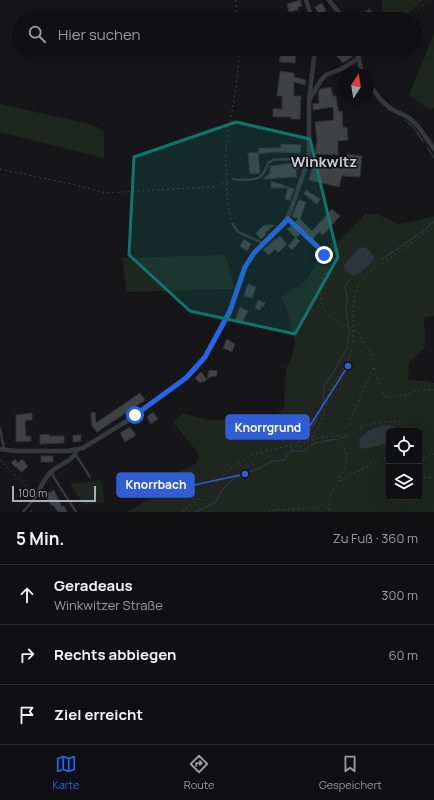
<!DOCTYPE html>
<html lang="de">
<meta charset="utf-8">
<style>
body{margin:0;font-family:Manrope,sans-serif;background:#19191b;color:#f1f3f6}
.controls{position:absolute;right:12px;bottom:12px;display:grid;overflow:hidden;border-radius:6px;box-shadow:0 4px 16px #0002}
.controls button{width:36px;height:36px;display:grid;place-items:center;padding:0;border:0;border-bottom:1px solid #303032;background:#101012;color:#f1f3f6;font:20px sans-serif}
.compass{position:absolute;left:338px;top:68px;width:36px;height:36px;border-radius:50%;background:#101012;box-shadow:0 4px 16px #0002;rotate:12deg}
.scale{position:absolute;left:12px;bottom:10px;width:84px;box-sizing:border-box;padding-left:4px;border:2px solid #a8adb8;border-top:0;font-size:11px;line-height:14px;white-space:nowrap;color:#a8adb8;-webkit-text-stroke:3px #111113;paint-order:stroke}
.stop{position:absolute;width:12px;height:12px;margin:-9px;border:3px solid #2563eb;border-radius:50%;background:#fff}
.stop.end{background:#2563eb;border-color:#fff;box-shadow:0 1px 4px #0008}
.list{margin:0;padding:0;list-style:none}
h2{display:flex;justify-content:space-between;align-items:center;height:52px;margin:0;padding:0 16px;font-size:17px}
h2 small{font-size:13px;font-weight:400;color:#9c9d9f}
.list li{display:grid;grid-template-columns:26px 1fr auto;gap:12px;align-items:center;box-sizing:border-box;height:60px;padding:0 16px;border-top:1px solid #303032}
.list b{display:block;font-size:15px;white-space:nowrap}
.list p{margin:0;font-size:13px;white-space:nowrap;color:#9c9d9f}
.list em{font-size:13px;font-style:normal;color:#9c9d9f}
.icon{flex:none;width:22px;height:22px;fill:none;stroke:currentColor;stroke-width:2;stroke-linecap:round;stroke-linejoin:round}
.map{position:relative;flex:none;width:434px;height:512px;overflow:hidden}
.search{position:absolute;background:#101012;box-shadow:0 4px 16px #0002;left:12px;right:12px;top:12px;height:44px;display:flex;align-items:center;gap:10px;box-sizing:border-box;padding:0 14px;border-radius:22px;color:#9c9d9f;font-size:15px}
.sheet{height:232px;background:#101012}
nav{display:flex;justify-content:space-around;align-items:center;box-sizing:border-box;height:56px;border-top:1px solid #303032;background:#101012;font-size:11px;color:#9c9d9f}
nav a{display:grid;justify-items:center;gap:2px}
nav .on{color:#2563eb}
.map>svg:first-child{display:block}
</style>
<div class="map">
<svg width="434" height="512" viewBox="0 0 434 512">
<rect width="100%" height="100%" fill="#161618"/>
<g fill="#1e261f" fill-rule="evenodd">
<polygon points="382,0 423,0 402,19 382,19"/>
<polygon points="434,33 434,108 430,110 409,95"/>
<polygon points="0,104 93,125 104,132 104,158 0,132"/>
<path d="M 366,213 L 379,215 L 400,224 L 416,221 L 434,216 L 434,316 L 424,318 L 425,338 L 424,349 L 409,362 L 408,380 L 426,381 L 434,383 L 434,512 L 127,512 L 147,500 L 170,476 L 197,463 L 199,457 L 198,453 L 173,422 L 183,413 L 207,420 L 236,420 L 254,417 L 273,418 L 284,408 L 286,370 L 292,356 L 295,343 L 286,306 L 281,298 C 287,293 293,290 299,286 C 311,278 317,261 321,248 L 340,240 ZM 389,431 L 419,431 L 419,497 L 389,497 Z"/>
<polygon points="225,255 235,289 127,292 122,258"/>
<polygon points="101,480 105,502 84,505 70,484"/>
</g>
<g fill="#2c353c">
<path d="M 362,247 C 367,248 368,249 370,252 C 372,254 373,255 374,257 C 374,263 358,275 353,276 L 345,270 L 344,265 L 358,249 Z"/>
<path d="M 383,425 L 393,426 L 398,431 L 389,431 L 389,443 L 364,449 L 360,447 L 359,439 C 366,431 374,428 383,425 Z"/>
</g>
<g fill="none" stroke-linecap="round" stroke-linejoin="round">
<g stroke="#2c353c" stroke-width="1.5">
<polyline points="405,120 414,128 423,141"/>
<polyline points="427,147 434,158"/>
<polyline points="381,260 425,230 434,221"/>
<polyline points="341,438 347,436"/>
<polyline points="297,443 305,436 315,423 323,404 324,386 332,375 347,348 349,331 346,308 347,298 345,286 349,281"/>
<polyline points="291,451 303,451 315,443 336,439"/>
<path d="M 195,512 L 216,502 C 224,481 238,475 258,469 C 261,467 265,464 269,463 C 274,460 279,461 284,460 L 293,448"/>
</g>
</g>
<g fill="#404145" stroke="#303034">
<polygon points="300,0 302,6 298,7 298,10 289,12 287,4"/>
<polygon points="322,3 326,11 319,15 315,7"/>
<polygon points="370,9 375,19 367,19 363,13"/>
<polygon points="282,49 305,49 304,54 296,53 295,63 279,62"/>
<polygon points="341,49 345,54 349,51 353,56 343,63 335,54"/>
<polygon points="280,71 294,73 294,77 306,80 305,85 294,82 294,96 301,96 300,119 291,119 291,117 273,117 273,109 282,109 282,96 277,96"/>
<polygon points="331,87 333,96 336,96 339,112 342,111 343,127 347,127 348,140 338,141 338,155 315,154 317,141 315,122 334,120 333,107 313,110 313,104 319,103 318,93 320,89"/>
<polygon points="281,144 301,145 300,153 275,152 259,154 259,148 281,148"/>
<polygon points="258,152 260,173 250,174 248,153"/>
<polygon points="347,154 362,156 360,177 342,176 339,187 309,180 313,164 331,169 332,167 346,168"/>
<polygon points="299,162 299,169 296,169 297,177 263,179 270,173 270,166"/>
<polygon points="271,181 288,187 288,188 271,188"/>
<polygon points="288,187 294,189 290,200 285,199"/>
<polygon points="306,190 320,199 317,204 304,194"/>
<polygon points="299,200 306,202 300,219 312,231 332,209 340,216 323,235 319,232 312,240 303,231 296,238 287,229 298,219 292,216"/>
<polygon points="264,225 274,225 265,233 266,234 261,239 256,233"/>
<polygon points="280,236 287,244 278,253 275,249 269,255 263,250 276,238 276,240"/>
<polygon points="296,237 300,241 292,250 288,246"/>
<polygon points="244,239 251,244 247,251 240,246"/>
<polygon points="248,284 256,287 252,298 244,296"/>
<polygon points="258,300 265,303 263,307 261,306 260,310 255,308"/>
<polygon points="240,307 248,311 242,323 235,320"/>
<polygon points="227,339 235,344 232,352 223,348"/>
<polygon points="209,370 217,371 217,376 210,377 204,382 203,381 200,383 195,378 201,372 207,379"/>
<polygon points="140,393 145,400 97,432 92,426 91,413 95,412 96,423"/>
<polygon points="153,412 158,419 151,424 147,417"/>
<polygon points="32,413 32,420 26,420 25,425 26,436 31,436 31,441 16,442 16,415"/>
<polygon points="130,427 136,435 125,442 120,433"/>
<polygon points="49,434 49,436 64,436 64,443 40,444 40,435"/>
<polygon points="73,435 81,435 81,441 73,442"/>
<rect x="41" y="456" width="12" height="6"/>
<polygon points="15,459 18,463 22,459 28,466 22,472 11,463"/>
<polygon points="54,490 62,507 64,506 67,512 58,512 53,505 52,506 46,497 47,494"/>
</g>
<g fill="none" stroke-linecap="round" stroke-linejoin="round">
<g stroke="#3d3f44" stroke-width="1" stroke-dasharray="2 3" stroke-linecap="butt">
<polyline points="236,0 237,19"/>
<polyline points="407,19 429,0"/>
<polyline points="364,54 370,49"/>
<polyline points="0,169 71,184 106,193 209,187 217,186 229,181"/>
<polyline points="226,173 228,205 231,220"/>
<path d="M 229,176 C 220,164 232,115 234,99 C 237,83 239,65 239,49"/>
<path d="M 291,222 L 321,250 L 325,259 L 325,267 L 320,301 L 327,314 L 340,324 L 348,326 L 359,333 L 366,347 L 373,356 L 374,368 L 384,396 C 402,401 415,386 434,390"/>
<path d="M 360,428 C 372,422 387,421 401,421 L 404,424 L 407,431"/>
<polyline points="338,436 348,425 363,390 373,368"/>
<path d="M 307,442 L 318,438 L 338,436 C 339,445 345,446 347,455 C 348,466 335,486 331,496 C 329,501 329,507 329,512"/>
<polyline points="419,458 427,457 434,454"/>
<polyline points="0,460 33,493"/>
<polyline points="419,478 434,477"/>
<polyline points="340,481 382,458 389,458"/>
<polyline points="31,512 32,508"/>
<polyline points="182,512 207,493 229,469 254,454 287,446 301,446 313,436 318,428 325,412 328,396 332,385 343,370 351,352 353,341 353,309 355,293 359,284 370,272 420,237 434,226"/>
<polyline points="268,512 273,510 315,508 323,505 329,498"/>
</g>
<g stroke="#37383d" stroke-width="2.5">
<path d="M 233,179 C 241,180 257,181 262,175 C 265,172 266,167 268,163 L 273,160 L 308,158"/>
<polyline points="233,224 238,232 263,243"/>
<polyline points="0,428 4,449"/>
<polyline points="76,455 90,477"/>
<polyline points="53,471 53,476 76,512"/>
<polyline points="23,512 35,498 39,490"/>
</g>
<g stroke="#37383d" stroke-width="4.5">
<polyline points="306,0 312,19"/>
<polyline points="329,0 344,19"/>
<polyline points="357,49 362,74"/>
<polyline points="368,83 381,100 391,109 408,117 418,126 434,149"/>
<polyline points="310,99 321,80 326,75 341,69 359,58"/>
<polyline points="0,449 15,451 68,451 83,448 130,419 164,394 186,378 196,368 205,357 218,334 230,311 245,267 254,253 284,224 290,212 309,158 309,100 315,49"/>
<path d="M 39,490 C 43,483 46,476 52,471 C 60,464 73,461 77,450"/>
</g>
</g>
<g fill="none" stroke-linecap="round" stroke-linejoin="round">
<polyline stroke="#2563eb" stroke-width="5" points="135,415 186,378 205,357 230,311 245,267 254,253 288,219 321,250 324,255"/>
</g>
<path fill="#0f766e" fill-opacity="0.2" stroke="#0f766e" stroke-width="3" stroke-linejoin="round" d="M 236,122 L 310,139 L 338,257 L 295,334 L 190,311 L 129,255 L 134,157 Z"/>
<g text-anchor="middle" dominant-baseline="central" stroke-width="3" stroke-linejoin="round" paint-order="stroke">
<g font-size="15" font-weight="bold" fill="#c9ccd4" stroke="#111113">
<text x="324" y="161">Winkwitz</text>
</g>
</g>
<path fill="none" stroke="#325cd3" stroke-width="1.5" d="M348 366L309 427M245 474L194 485"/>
<g fill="#325cd3" stroke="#111113" stroke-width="1.5">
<circle cx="348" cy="366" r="4"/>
<circle cx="245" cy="474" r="4"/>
</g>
<g fill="#325cd3" stroke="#325cd3" stroke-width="1.5">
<rect x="226" y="415" width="83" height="24" rx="4"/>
<rect x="117" y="473" width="77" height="24" rx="4"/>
</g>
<g font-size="12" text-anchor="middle" font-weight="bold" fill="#fff">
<text x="268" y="432">Knorrgrund</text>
<text x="156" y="489">Knorrbach</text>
</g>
</svg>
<div class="controls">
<button><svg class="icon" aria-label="locate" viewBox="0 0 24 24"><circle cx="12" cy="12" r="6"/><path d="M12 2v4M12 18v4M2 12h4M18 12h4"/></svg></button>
<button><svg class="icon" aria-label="layers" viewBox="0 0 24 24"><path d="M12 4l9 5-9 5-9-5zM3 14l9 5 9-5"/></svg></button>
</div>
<svg class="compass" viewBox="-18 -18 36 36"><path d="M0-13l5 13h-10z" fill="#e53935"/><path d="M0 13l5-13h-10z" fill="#9c9d9f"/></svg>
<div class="scale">100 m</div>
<div class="stop" style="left:135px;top:415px"></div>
<div class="stop end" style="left:324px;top:255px"></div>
<div class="search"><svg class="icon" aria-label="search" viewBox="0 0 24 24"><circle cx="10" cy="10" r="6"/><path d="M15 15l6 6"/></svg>Hier suchen</div>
</div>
<section class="sheet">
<h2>5 Min.<small>Zu Fuß · 360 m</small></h2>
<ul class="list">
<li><svg class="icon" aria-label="ahead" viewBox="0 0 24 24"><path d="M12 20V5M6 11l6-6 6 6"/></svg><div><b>Geradeaus</b><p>Winkwitzer Straße</p></div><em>300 m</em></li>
<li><svg class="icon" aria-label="right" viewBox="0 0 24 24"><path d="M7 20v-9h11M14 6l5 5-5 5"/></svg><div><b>Rechts abbiegen</b></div><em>60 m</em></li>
<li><svg class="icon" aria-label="arrive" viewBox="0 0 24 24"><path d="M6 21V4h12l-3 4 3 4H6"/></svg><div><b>Ziel erreicht</b></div></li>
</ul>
</section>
<nav>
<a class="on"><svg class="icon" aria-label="map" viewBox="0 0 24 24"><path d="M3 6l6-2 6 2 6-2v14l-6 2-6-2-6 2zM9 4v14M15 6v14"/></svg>Karte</a>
<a><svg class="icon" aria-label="directions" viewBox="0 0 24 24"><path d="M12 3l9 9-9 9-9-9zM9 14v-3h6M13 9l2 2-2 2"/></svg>Route</a>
<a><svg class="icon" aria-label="saved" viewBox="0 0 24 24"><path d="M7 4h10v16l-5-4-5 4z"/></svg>Gespeichert</a>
</nav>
